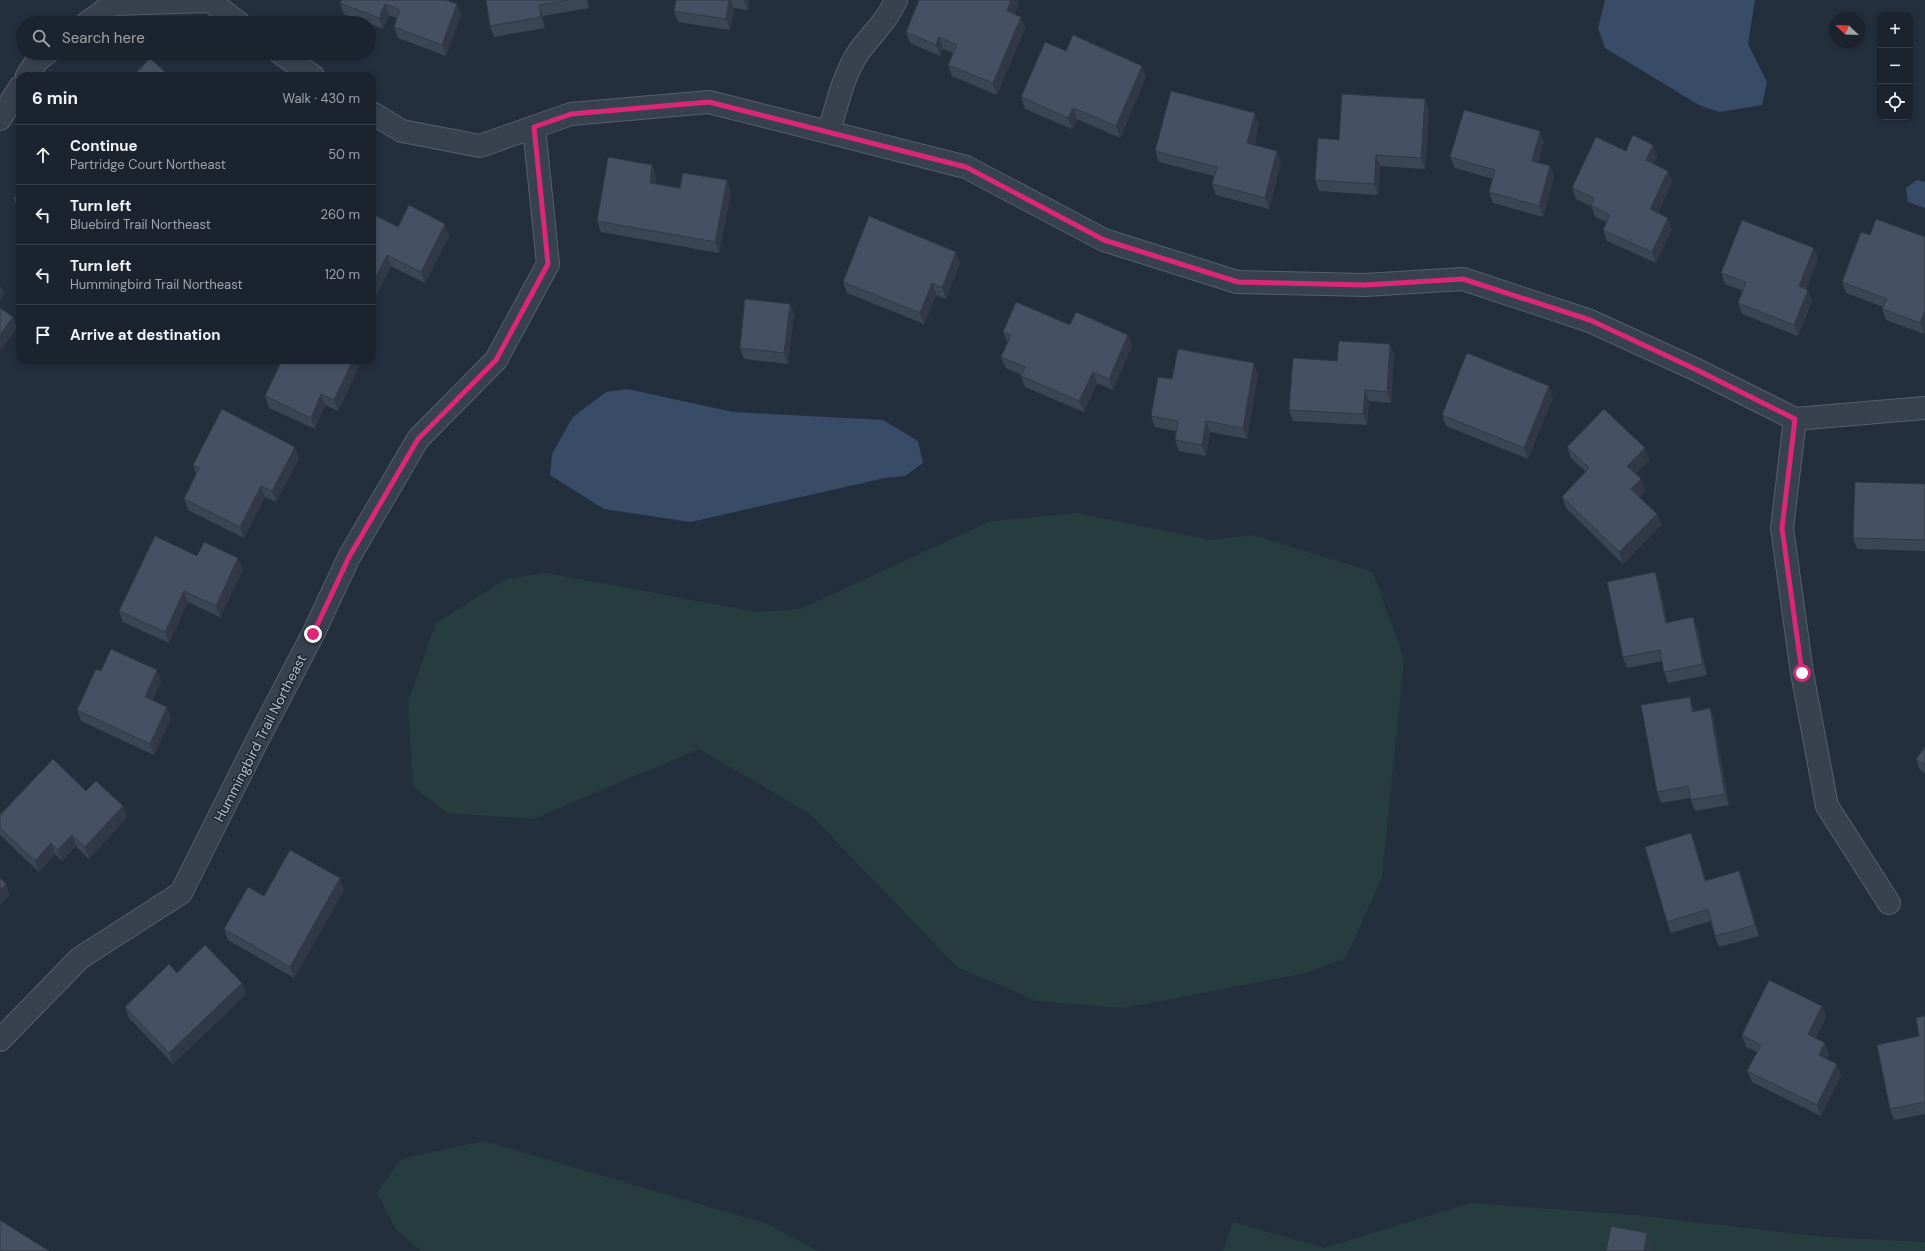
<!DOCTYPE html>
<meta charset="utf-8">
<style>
body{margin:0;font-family:"DM Sans",sans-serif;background:#282f3a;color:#f1f3f6}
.controls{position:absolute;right:12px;top:12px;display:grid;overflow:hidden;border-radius:8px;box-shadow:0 2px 6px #0003}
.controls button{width:36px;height:36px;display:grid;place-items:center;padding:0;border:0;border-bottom:1px solid #39404a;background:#1b232e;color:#f1f3f6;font:20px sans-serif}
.compass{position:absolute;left:1829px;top:12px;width:36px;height:36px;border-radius:50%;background:#1b232e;box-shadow:0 2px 6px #0003;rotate:293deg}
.stop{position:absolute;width:12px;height:12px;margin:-9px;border:3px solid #db2777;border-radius:50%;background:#fff}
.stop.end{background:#db2777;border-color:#fff;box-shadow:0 1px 4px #0008}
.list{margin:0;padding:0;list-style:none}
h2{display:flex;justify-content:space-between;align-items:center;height:52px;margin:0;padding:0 16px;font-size:17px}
h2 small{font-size:13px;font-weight:400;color:#a0a4aa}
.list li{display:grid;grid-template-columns:26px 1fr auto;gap:12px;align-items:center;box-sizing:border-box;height:60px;padding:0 16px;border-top:1px solid #39404a}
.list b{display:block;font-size:15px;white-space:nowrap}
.list p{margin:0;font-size:13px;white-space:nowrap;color:#a0a4aa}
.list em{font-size:13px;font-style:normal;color:#a0a4aa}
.icon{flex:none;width:22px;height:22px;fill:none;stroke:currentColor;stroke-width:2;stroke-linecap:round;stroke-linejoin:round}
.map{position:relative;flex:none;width:1925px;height:1251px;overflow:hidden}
.search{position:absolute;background:#1b232e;box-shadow:0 2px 6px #0003;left:16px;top:16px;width:360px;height:44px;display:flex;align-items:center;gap:10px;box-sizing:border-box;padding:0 14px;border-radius:22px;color:#a0a4aa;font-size:15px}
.panel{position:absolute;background:#1b232e;box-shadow:0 2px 6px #0003;left:16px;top:72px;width:360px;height:292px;border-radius:12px}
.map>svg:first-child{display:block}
</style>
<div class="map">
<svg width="1925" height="1251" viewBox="0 0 1925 1251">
<rect width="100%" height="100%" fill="#242f3e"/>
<g fill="#263c3f">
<polygon points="1076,513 1210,540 1253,535 1373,572 1404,659 1382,877 1346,958 1305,973 1124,1008 1037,1001 957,967 810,814 699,749 533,819 448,813 413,787 408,701 436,623 506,579 547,573 757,612 800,609 991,521"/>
<polygon points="484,1141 767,1224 818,1251 421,1251 396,1230 377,1193 401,1159"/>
<polygon points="1471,1203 1634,1215 1827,1237 1925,1242 1925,1251 1223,1251 1233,1222 1324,1248"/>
</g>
<g fill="#394c67">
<polygon points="1605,0 1755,0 1748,44 1767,82 1762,105 1719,112 1699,105 1605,48 1598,28"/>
<polygon points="1917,180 1925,182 1925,208 1908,202 1906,188"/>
<polygon points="627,389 733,412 883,420 918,441 923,463 905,476 885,478 690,522 604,509 550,475 552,454 573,417 606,392"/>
</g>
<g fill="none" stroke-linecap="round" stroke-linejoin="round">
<defs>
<g id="minor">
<polyline points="87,23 113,4 210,1 239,23"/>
<polyline points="280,53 313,76"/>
<polyline points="27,76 37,61 47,53"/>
<polyline points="372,113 402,131 480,146 571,114 709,102 966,167 1104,240 1237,282 1365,285 1463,279 1590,321 1695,369 1795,419 1925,408"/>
<polyline points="0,119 20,87"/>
<path d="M 829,131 C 837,105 843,76 858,53 C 871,34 886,23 896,0"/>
<polyline points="1795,419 1782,528 1802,673 1827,806 1889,903"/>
<polyline points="0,1040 80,958 181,893 256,743 313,634 349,557 418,439 496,360 548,264 534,127"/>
</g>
</defs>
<use href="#minor" stroke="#565f6c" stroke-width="24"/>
<use href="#minor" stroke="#38414e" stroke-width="22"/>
</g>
<g fill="#3b4654">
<polygon points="486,0 587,0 589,8 543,16 545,28 494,37 490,26"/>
<polygon points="676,0 749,0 748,10 734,8 730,30 678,22 674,11"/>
<polygon points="919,0 1018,0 1019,3 1014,14 1021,17 1025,28 997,95 952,76 948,65 953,53 943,49 940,56 910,43 906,32"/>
<polygon points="340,3 457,4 461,15 446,56 398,38 394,27 397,18 389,15 383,29 344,14"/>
<polygon points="1066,51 1146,77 1120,138 1077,119 1072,129 1025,109 1021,97"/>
<polygon points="1425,99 1429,110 1425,169 1380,166 1378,195 1319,191 1315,180 1339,140"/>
<polygon points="1259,124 1254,145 1281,162 1269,209 1216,195 1212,184 1214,176 1159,162 1155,151"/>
<polygon points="1544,142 1538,163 1550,166 1554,177 1543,217 1493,203 1489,192 1493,179 1455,168 1450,157"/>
<polygon points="1626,151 1657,156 1653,164 1668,171 1672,182 1658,213 1672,229 1656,263 1607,241 1603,230 1607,222 1595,217 1591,206 1576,199 1572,188"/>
<polygon points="652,165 656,176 655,184 680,188 731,192 719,253 601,232 597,221"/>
<polygon points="20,188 20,211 18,210 14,199"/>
<polygon points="372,214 398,227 449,236 425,283 391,266 372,304"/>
<polygon points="1870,235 1925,237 1925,333 1924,334 1886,320 1882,309 1883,307 1846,293 1842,282"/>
<polygon points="1814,248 1818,259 1806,289 1812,301 1798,336 1742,314 1738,303 1743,291 1725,284 1721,273"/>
<polygon points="956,252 960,263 946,299 936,295 924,324 847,293 843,282"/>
<polygon points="790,304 794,315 788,364 744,359 740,348"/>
<polygon points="1070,325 1132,346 1113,390 1097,383 1084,412 1025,387 1021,376 1022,375 1006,368 1001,357 1008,343 1003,332"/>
<polygon points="1390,344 1394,355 1391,403 1369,401 1367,425 1293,421 1289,410 1337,361"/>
<polygon points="282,360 362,360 338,411 325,405 315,429 269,408 265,396"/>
<polygon points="1258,374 1247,439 1210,432 1206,456 1179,451 1175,440 1176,431 1155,427 1151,416 1172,379"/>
<polygon points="1553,397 1528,459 1446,426 1442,415"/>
<polygon points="1567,447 1649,460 1635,474 1641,479 1645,490 1639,497 1657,514 1661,525 1623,564 1566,508 1562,497 1586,472 1571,458"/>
<polygon points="299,458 276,502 265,497 244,538 188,510 184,499 196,474 193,465"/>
<polygon points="1925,484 1925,551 1857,549 1853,538"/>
<polygon points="243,569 220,617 188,602 169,643 123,622 119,611"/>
<polygon points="1655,572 1659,583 1667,622 1697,628 1707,675 1668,683 1664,672 1662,661 1627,668 1623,657"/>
<polygon points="157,670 161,682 152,700 171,718 154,755 81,721 77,710 101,671"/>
<polygon points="1710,708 1714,720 1729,805 1695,811 1690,798 1661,803 1657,792 1694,709 1694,711"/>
<polygon points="1925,747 1925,773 1920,770 1916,759"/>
<polygon points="86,791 123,806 127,817 89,859 76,846 62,861 55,854 39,872 0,835 0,815"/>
<polygon points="1695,844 1706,881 1739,871 1743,882 1759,936 1719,947 1715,936 1711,921 1671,933 1667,922"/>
<polygon points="340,878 344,890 294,978 228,940 224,929"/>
<polygon points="177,973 242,983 246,994 173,1064 129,1018 125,1007"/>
<polygon points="1822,1006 1826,1017 1816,1038 1829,1054 1827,1059 1841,1075 1821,1116 1752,1082 1747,1071 1757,1052 1746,1047 1742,1035"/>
<polygon points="1925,1016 1925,1114 1894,1120 1890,1109 1919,1036"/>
</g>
<g fill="#303945">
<polygon points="586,0 587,0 589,8"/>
<polygon points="729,0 731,0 734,8 730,30 726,19"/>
<polygon points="744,0 749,0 748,10"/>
<polygon points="1011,0 1018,0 1019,3 1011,22 1007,11"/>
<polygon points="385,4 389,15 383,29 379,18"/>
<polygon points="457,4 461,15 446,56 442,45"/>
<polygon points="539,5 543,16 545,28 541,17"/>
<polygon points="1021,17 1025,28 997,95 993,83"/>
<polygon points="939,37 943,49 940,56 936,45"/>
<polygon points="1142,66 1146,77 1120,138 1116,126"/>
<polygon points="1425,99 1429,110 1425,169 1421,158"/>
<polygon points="1073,108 1077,119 1072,129 1068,118"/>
<polygon points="1255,113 1259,124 1251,154 1247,143"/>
<polygon points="1540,131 1544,142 1536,172 1532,161"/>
<polygon points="1653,145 1657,156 1650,172 1646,160"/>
<polygon points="1277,151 1281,162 1269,209 1265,198"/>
<polygon points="1376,155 1380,166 1378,195 1374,184"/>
<polygon points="652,165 656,176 654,194 650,183"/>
<polygon points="1550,166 1554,177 1543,217 1539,206"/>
<polygon points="1668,171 1672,182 1654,221 1650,209"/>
<polygon points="727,180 731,192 719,253 715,242"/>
<polygon points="1668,218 1672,229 1656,263 1652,252"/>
<polygon points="445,224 449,236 425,283 421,272"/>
<polygon points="1814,248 1818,259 1803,297 1799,286"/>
<polygon points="956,252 960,263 946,299 942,288"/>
<polygon points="387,255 391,266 372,304 372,285"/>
<polygon points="932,283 936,295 924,324 920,313"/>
<polygon points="0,284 4,294 0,300"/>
<polygon points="1808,290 1812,301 1798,336 1794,325"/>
<polygon points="790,304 794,315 788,364 784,353"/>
<polygon points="1925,311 1925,333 1924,334 1920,323"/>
<polygon points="13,317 17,328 0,352 0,335"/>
<polygon points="1128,335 1132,346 1113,390 1109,379"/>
<polygon points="1390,344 1394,355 1391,403 1387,392"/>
<polygon points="353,360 362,360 338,411 334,400"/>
<polygon points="1254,363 1258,374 1247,439 1243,428"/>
<polygon points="1093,372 1097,383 1084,412 1079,401"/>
<polygon points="1549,386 1553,397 1528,459 1524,448"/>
<polygon points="1365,390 1369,401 1367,425 1363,414"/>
<polygon points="321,394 325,405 315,429 311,418"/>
<polygon points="1206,421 1210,432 1206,456 1202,445"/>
<polygon points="295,447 299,458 276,502 272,491"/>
<polygon points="1645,448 1649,460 1631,477 1627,466"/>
<polygon points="1641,479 1645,490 1635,500 1631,489"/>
<polygon points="261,486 265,497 244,538 240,527"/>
<polygon points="1657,514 1661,525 1623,564 1619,552"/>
<polygon points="238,558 243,569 220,617 216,606"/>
<polygon points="1655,572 1659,583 1670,634 1666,623"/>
<polygon points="184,591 188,602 169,643 165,632"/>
<polygon points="1693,617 1697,628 1707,675 1703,664"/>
<polygon points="157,670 161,682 149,708 145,697"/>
<polygon points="1690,697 1694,709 1696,723 1692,712"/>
<polygon points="167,707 171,718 154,755 150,744"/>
<polygon points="1710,708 1714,720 1729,805 1725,794"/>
<polygon points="123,806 127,817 89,859 85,847"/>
<polygon points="1691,833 1695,844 1709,892 1705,881"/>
<polygon points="72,835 76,846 62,861 58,850"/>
<polygon points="51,843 55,854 39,872 35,861"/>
<polygon points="1739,871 1743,882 1759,936 1755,925"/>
<polygon points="340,878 344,890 294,978 290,967"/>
<polygon points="6,884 10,895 0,905 0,890"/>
<polygon points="242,983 246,994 173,1064 169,1053"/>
<polygon points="1822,1006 1826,1017 1812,1046 1808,1034"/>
<polygon points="1825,1043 1829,1054 1823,1066 1819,1055"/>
<polygon points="1837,1064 1841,1075 1821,1116 1817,1105"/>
<polygon points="1647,1233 1651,1244 1650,1251 1644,1251"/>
</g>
<g fill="#455162" stroke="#303945">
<polygon points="342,0 446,0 457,4 442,45 394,27 400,10 385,4 379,18 340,3"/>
<polygon points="486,0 569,0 539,5 541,17 490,26"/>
<polygon points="676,0 729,0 726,19 674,11"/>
<polygon points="919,0 1011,0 1007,11 1021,17 993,83 948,65 957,45 939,37 936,45 906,32"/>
<polygon points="1073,35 1142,66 1116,126 1073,108 1068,118 1021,97 1045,42 1066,51"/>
<polygon points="150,58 169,76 133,76"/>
<polygon points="1171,91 1255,113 1247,143 1277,151 1265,198 1212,184 1217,167 1155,151"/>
<polygon points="1342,94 1425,99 1421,158 1376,155 1374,184 1315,180 1318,138 1339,140"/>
<polygon points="1464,110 1540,131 1532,161 1550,166 1539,206 1489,192 1495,170 1450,157"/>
<polygon points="1633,135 1653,145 1646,160 1668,171 1650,209 1668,218 1652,252 1603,230 1610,215 1591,206 1594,198 1572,188 1596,137 1626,151"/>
<polygon points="608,157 652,165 650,183 680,188 683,173 727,180 715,242 597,221"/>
<polygon points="20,188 20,202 14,199"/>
<polygon points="409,205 445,224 421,272 387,255 372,285 372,214 398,227"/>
<polygon points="869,216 956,252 942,288 932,283 920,313 843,282"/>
<polygon points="1876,219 1925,237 1925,311 1920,323 1882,309 1887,299 1842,282 1861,232 1870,235"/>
<polygon points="1742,220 1814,248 1799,286 1808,290 1794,325 1738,303 1746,282 1721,273"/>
<polygon points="745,299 790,304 784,353 740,348"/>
<polygon points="1016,302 1070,325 1076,312 1128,335 1109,379 1093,372 1079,401 1021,376 1025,367 1001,357 1011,335 1003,332"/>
<polygon points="0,308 13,317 0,335"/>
<polygon points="1339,341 1390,344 1387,392 1365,390 1363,414 1289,410 1293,358 1337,361"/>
<polygon points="1178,349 1254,363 1243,428 1206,421 1202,445 1175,440 1178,421 1151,416 1158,377 1172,379"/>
<polygon points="1467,353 1549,386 1524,448 1442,415"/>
<polygon points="282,360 353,360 334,400 321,394 311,418 265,396"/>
<polygon points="222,409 295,447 272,491 261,486 240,527 184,499 199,468 193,465"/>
<polygon points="1604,409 1645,448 1627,466 1641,479 1631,489 1657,514 1619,552 1562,497 1589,468 1567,447"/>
<polygon points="1855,482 1925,484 1925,540 1853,538"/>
<polygon points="155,536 197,556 204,542 238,558 216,606 184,591 165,632 119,611"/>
<polygon points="1655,572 1666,623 1693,617 1703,664 1664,672 1660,650 1623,657 1607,582"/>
<polygon points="111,649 157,670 145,697 167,707 150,744 77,710 96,669 101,671"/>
<polygon points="1690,697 1692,712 1710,708 1725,794 1691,800 1688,786 1657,792 1641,705"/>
<polygon points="1925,747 1925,765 1916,759"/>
<polygon points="53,759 86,791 96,781 123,806 85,847 72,835 58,850 51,843 35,861 0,828 0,815"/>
<polygon points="1691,833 1705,881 1739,871 1755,925 1715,936 1708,909 1667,922 1645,847"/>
<polygon points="290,850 340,878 290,967 224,929 248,887 264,896"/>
<polygon points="0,878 6,884 0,890"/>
<polygon points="205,945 242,983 169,1053 125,1007 169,964 177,973"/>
<polygon points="1769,980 1822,1006 1808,1034 1825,1043 1819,1055 1837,1064 1817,1105 1747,1071 1761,1045 1742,1035"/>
<polygon points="1925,1016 1925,1102 1890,1109 1877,1045 1919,1036 1916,1018"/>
<polygon points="0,1220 49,1251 0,1251"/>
<polygon points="1611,1226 1647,1233 1644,1251 1606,1251"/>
</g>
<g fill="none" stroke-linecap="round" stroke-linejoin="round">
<polyline stroke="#db2777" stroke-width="5" points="313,634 349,557 418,439 496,360 548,264 534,127 571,114 709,102 966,167 1104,240 1238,282 1365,285 1463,279 1590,320 1695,369 1795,419 1782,528 1802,673"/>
</g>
<g text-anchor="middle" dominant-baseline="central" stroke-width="3" stroke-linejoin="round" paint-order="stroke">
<g font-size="14" fill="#b4bcc9" stroke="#1d2633">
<text transform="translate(260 738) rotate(-63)">Hummingbird Trail Northeast</text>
</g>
</g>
</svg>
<div class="controls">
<button>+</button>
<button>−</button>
<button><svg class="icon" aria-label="locate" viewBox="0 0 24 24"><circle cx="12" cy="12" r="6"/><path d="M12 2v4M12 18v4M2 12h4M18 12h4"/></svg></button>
</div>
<svg class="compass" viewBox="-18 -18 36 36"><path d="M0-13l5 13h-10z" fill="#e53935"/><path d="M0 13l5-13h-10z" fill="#a0a4aa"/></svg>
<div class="stop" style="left:1802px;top:673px"></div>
<div class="stop end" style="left:313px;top:634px"></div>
<div class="search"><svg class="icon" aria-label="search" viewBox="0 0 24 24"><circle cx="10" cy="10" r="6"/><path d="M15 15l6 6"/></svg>Search here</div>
<section class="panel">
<h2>6 min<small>Walk · 430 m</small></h2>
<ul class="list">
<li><svg class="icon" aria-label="ahead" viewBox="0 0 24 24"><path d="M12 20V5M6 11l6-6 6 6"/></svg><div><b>Continue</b><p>Partridge Court Northeast</p></div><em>50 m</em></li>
<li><svg class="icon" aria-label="left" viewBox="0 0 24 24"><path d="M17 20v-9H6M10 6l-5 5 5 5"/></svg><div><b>Turn left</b><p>Bluebird Trail Northeast</p></div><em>260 m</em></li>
<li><svg class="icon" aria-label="left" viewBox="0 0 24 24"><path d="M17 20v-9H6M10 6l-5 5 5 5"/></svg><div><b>Turn left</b><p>Hummingbird Trail Northeast</p></div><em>120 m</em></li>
<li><svg class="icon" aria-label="arrive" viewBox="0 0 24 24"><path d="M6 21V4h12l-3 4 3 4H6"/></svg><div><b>Arrive at destination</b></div></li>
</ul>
</section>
</div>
